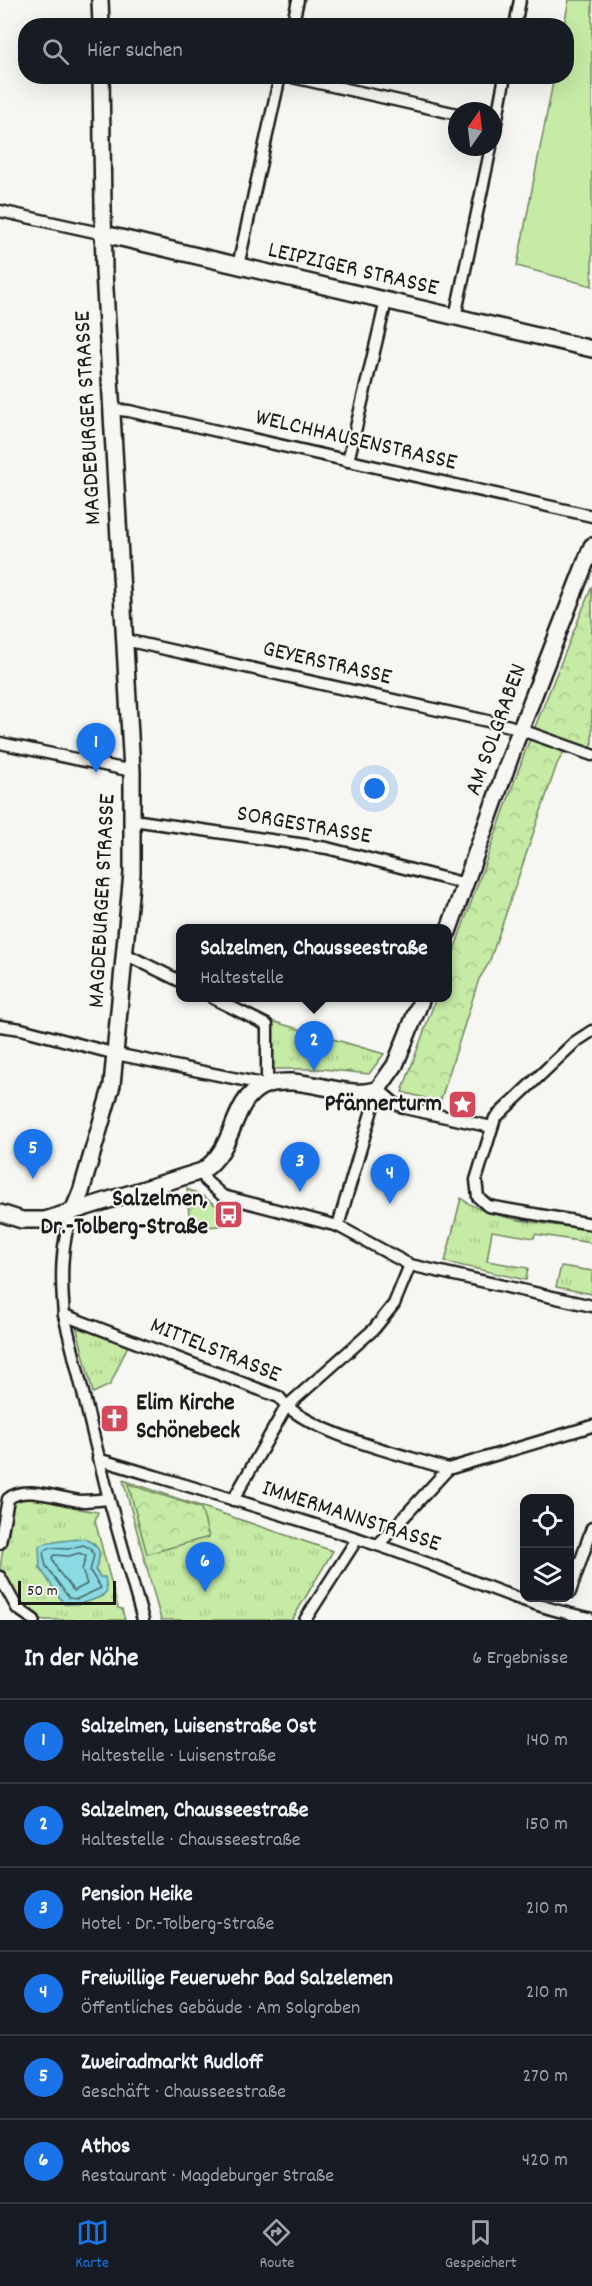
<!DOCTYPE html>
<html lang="de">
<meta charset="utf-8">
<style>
body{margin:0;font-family:Dekko,sans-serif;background:#20242c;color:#f1f3f6}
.controls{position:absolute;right:18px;bottom:18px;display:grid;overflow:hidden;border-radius:12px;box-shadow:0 6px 24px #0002}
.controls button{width:54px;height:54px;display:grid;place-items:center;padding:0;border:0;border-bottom:2px solid #363941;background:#171b24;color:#f1f3f6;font:30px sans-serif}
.compass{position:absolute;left:448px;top:102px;width:54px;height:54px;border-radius:50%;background:#171b24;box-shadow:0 6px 24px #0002;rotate:14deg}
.scale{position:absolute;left:18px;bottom:15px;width:98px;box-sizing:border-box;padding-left:6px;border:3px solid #1c1c1c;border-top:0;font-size:16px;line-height:21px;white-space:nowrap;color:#1c1c1c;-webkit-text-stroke:4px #f6f6f2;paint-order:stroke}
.you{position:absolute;left:375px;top:789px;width:21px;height:21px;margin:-15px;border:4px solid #fff;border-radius:50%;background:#1a73e8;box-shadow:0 0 0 9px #1a73e833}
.badge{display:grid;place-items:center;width:39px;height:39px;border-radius:50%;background:#1a73e8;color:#fff;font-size:20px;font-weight:700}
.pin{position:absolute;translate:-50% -50px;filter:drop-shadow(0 2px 3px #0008)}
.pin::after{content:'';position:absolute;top:32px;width:21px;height:18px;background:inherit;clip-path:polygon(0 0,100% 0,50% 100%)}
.popup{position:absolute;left:176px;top:924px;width:276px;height:78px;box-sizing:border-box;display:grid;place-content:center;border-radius:12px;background:#171b24;filter:drop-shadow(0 2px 4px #0005);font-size:20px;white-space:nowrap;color:#9ea1a6}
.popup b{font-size:22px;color:#f1f3f6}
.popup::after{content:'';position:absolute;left:50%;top:100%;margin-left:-12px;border:12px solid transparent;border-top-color:#171b24}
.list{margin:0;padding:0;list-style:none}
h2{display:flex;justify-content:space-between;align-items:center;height:78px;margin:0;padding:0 24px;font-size:26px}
h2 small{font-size:20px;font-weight:400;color:#9ea1a6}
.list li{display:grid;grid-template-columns:39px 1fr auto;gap:18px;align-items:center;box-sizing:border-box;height:84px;padding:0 24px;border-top:2px solid #363941}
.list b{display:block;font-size:22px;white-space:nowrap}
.list p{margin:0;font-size:20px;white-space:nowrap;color:#9ea1a6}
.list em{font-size:20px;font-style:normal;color:#9ea1a6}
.icon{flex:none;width:33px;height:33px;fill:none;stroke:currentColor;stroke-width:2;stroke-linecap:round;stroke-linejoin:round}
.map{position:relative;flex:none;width:592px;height:1620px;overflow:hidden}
.search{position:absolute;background:#171b24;box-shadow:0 6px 24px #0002;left:18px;right:18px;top:18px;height:66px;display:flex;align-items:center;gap:15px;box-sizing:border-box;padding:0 21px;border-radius:24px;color:#9ea1a6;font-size:22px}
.sheet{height:582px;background:#171b24}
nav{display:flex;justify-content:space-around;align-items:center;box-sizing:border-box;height:84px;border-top:2px solid #363941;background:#171b24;font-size:16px;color:#9ea1a6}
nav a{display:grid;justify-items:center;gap:3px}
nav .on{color:#1a73e8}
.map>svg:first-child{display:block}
</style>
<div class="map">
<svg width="592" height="1620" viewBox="0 0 592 1620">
<defs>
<pattern id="grass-tufts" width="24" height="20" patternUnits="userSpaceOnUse" patternTransform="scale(1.5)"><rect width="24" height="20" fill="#c6eba5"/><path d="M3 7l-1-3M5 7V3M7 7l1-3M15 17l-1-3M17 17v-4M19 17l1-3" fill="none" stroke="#aac98d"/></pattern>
<pattern id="park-crowns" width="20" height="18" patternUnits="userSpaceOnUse" patternTransform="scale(1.5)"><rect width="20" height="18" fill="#c6eba5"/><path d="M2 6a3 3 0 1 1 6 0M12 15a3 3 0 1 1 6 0" fill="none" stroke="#aac98d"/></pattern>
</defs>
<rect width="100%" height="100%" fill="#f6f6f2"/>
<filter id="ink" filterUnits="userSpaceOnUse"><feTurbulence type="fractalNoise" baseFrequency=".0167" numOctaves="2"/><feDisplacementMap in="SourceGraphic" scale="12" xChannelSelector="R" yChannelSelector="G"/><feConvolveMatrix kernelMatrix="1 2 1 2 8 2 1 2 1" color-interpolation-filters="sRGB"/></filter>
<g filter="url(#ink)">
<g fill="url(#grass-tufts)" stroke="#718460" stroke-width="1.5" fill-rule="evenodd">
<polygon points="268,1020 384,1054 369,1074 323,1069 267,1069"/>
<polygon points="187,1189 204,1197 222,1210 225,1225 190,1229"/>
<path d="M 461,1198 C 489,1222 555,1224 592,1230 L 592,1243 L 535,1234 L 534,1238 L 492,1231 L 487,1261 L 528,1268 L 526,1280 L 445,1262 Z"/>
<polygon points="561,1266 592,1271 592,1294 556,1287"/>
<polygon points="74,1317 129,1343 110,1385 93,1393"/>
<polygon points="123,1480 333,1551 292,1620 161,1620"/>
<path d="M 23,1496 L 75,1503 L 80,1509 L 98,1512 L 95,1521 L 118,1608 L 122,1609 L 125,1620 L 42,1620 L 24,1611 L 0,1569 L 9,1504 ZM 55,1542 L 94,1543 C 103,1557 99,1557 95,1569 L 100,1577 L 105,1578 L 103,1596 L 78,1605 L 57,1590 L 40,1568 Z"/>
</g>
<g fill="url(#park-crowns)" stroke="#718460" stroke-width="1.5">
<polygon points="592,586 592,749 569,743 557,764 489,963 479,979 440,1102 402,1092 436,998 448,998 448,967 526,749"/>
<polygon points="128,1484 201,1508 209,1537 147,1554"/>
</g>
<polygon fill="#c6eba5" stroke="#718460" stroke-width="1.5" points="569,0 592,0 592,286 517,266 554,77 566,76 564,25"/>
<path fill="#8adbe3" stroke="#5e8f93" stroke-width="1.5" d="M 85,1539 C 102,1547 102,1554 95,1570 L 100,1577 L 105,1577 L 107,1591 C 99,1601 76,1605 64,1604 L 40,1568 L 39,1546 C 50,1541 72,1540 85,1539 Z"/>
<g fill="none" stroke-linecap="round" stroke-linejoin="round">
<g stroke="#48686c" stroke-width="1.5">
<polygon points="83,1545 90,1548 94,1555 90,1571 101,1588 77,1599 69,1598 46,1566 43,1552 49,1548 68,1549"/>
<polygon points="79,1553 86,1556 82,1570 87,1584 74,1591 58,1571 52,1558 54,1555 69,1556"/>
</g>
<defs>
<g id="street">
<polyline points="292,26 298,0"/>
<polyline points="515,26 520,0"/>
<polyline points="288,76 457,114"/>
<polyline points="493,139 505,76"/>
<polyline points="0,211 104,234"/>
<polyline points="238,266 280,76"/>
<polyline points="455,317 491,147"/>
<polyline points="111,409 129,411 592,516"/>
<polyline points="348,461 386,301"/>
<polyline points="125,640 510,726 592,755"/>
<polyline points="0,743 132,771"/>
<polyline points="133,820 327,848 466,884"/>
<polyline points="125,954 180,981"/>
<polyline points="0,1026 21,1029 116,1054 267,1085 267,1025 213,998"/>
<polyline points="592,1031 575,1042 495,1118 476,1180 478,1197 488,1206 592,1224"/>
<polyline points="202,1171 206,1181 223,1196 338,1226 410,1265 592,1306"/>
<path d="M 73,1211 C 60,1243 61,1281 64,1315 L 109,1499 L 143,1620"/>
<polyline points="338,1226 378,1089 394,1103 405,1108 492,1127"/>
<path d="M 64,1315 L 279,1397 C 304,1433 405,1455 448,1469"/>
<path d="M 98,1459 C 191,1487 285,1514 377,1545 C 448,1568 515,1604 589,1618"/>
<polyline points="233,1500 286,1407 374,1329 394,1304 410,1265"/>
<path d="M 0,1543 L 8,1499 C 24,1484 60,1499 80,1501 C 90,1501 99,1500 109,1499"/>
<polyline points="378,1545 448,1469 592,1426"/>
<polyline points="0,1577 17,1608 34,1620"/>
<polyline points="570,1592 592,1528"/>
<polyline points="305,1620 357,1539"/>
</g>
<g id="secondary">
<polyline points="100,0 101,26"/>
<polyline points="104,234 592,349"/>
<polyline points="448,932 516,741 592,546"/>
<polyline points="73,1211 81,1192 112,1085 132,873 132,771 104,271 101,76"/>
<path d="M 0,1213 L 22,1220 L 45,1220 L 202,1171 C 237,1148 230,1103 261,1087 C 297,1070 347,1102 378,1089 L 395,1065 L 422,998"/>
</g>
</defs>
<use href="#street" stroke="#1c1c1c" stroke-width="15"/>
<use href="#secondary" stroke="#1c1c1c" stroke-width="20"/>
<use href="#street" stroke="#f6f6f2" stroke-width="10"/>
<use href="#secondary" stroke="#f6f6f2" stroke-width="15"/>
</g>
</g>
<defs>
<symbol id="sight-square" viewBox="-11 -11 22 22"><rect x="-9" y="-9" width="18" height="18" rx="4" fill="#d1495b" stroke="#f6f6f2"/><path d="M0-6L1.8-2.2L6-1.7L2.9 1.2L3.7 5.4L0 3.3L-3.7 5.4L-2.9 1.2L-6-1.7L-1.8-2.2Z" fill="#fff"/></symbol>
<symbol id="bus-square" viewBox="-11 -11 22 22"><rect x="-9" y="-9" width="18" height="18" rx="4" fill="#d1495b" stroke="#f6f6f2"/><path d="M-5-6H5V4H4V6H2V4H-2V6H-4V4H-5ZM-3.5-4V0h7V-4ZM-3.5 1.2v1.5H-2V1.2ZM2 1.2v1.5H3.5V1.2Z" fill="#fff"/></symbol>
<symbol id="church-square" viewBox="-11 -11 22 22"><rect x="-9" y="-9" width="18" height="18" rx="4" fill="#d1495b" stroke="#f6f6f2"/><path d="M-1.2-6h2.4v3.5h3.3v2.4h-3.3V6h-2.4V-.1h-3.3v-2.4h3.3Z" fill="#fff"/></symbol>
</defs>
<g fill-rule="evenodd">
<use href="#sight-square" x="446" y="1088" width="33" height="33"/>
<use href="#bus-square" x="212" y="1198" width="33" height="33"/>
<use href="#church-square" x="98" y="1402" width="33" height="33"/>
</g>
<g text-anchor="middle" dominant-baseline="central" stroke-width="4.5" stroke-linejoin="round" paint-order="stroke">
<g font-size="24" fill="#1c1c1c" stroke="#f6f6f2">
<text transform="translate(353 270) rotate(13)">LEIPZIGER STRASSE</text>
<text transform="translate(89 418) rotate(-93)">MAGDEBURGER STRASSE</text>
<text transform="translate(356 441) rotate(13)">WELCHHAUSENSTRASSE</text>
<text transform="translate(327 664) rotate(13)">GEYERSTRASSE</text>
<text transform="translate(497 730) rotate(-70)">AM SOLGRABEN</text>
<text transform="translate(304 826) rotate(10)">SORGESTRASSE</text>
<text transform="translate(103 901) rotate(-87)">MAGDEBURGER STRASSE</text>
<text transform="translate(215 1351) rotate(22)">MITTELSTRASSE</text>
<text transform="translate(351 1517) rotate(18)">IMMERMANNSTRASSE</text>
</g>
<g font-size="24" font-weight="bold" fill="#1c1c1c" stroke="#f6f6f2" text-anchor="end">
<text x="442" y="1105">Pfännerturm</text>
<text x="208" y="1200">Salzelmen,<tspan x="208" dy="28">Dr.-Tolberg-Straße</tspan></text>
<text x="136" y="1404" text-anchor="start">Elim Kirche<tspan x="136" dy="28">Schönebeck</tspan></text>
</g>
</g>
</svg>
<div class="controls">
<button><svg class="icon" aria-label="locate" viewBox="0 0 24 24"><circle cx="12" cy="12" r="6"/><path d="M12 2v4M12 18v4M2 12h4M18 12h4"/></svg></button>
<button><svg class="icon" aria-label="layers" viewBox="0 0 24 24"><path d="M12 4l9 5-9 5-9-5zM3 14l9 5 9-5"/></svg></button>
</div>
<svg class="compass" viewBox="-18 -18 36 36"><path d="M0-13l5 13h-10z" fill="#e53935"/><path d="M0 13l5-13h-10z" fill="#9ea1a6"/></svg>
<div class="scale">50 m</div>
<div class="you"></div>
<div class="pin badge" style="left:96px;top:773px">1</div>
<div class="pin badge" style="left:314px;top:1071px">2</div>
<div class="popup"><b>Salzelmen, Chausseestraße</b>Haltestelle</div>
<div class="pin badge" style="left:300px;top:1192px">3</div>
<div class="pin badge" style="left:390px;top:1204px">4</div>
<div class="pin badge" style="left:33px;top:1179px">5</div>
<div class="pin badge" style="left:205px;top:1592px">6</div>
<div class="search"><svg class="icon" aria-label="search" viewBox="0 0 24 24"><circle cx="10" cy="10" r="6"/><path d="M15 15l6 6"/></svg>Hier suchen</div>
</div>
<section class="sheet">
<h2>In der Nähe<small>6 Ergebnisse</small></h2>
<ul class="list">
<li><span class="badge">1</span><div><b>Salzelmen, Luisenstraße Ost</b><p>Haltestelle · Luisenstraße</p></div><em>140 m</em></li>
<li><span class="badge">2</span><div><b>Salzelmen, Chausseestraße</b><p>Haltestelle · Chausseestraße</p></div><em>150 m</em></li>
<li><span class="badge">3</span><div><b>Pension Heike</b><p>Hotel · Dr.-Tolberg-Straße</p></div><em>210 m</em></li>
<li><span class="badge">4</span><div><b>Freiwillige Feuerwehr Bad Salzelemen</b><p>Öffentliches Gebäude · Am Solgraben</p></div><em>210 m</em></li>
<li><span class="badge">5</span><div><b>Zweiradmarkt Rudloff</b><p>Geschäft · Chausseestraße</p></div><em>270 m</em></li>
<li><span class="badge">6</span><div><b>Athos</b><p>Restaurant · Magdeburger Straße</p></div><em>420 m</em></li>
</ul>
</section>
<nav>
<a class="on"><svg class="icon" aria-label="map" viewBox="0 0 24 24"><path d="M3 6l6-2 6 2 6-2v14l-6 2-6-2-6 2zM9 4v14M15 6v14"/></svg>Karte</a>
<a><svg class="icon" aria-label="directions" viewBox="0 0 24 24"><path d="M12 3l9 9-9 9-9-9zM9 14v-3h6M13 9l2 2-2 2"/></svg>Route</a>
<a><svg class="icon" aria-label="saved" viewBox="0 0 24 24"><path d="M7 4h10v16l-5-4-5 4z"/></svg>Gespeichert</a>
</nav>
